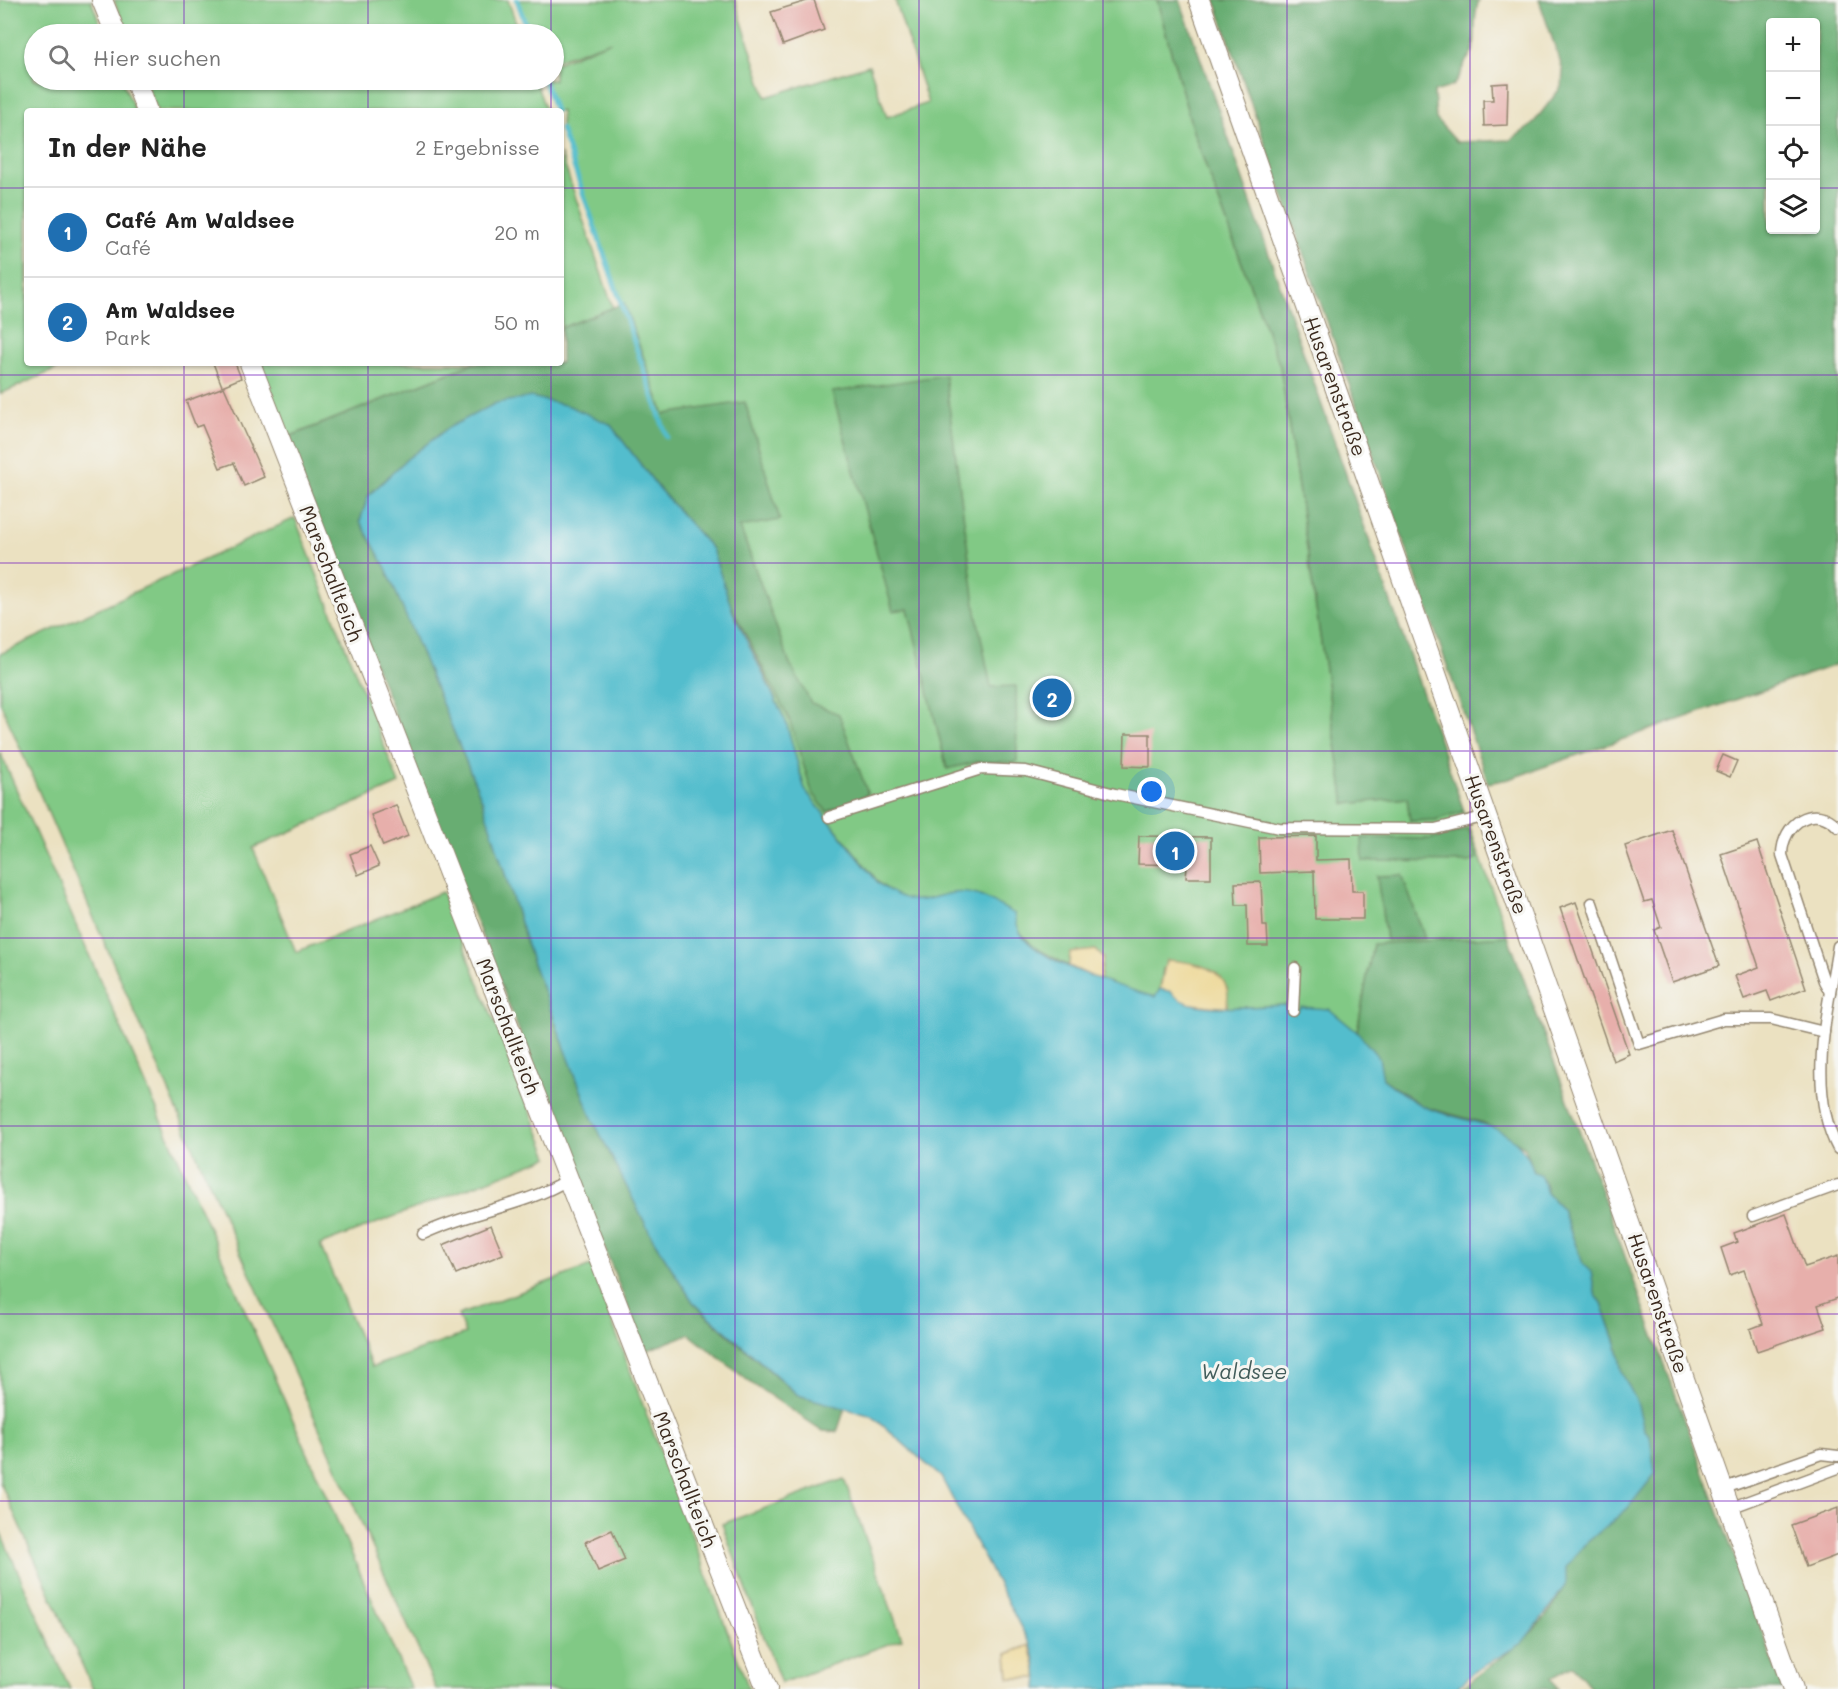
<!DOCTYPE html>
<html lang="de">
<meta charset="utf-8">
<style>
body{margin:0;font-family:Mali,sans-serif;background:#f6f6f6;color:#222}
.controls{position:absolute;right:18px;top:18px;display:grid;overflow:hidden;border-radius:6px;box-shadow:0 2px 4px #0004}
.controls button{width:54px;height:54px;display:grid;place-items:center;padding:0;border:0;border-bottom:2px solid #e0e0e0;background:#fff;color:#222;font:30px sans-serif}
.you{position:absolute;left:1152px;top:792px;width:21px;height:21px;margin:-15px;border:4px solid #fff;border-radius:50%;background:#1a73e8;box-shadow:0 0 0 9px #1a73e833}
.badge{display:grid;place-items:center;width:39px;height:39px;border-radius:50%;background:#1f6fb2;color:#fff;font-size:20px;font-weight:700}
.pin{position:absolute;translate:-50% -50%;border:3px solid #fff;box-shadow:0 2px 6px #0006}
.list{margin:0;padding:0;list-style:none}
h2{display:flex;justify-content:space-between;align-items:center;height:78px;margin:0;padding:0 24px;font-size:26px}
h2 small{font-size:20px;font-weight:400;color:#767676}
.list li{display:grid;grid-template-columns:39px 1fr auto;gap:18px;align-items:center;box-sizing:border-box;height:90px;padding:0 24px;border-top:2px solid #e0e0e0}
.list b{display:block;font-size:22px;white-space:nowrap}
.list p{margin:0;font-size:20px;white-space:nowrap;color:#767676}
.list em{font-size:20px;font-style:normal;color:#767676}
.icon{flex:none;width:33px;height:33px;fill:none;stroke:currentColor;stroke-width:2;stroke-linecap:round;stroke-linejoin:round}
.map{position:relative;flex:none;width:1838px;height:1689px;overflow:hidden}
.search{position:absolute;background:#fff;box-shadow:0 2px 4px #0004;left:24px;top:24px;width:540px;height:66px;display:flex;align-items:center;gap:15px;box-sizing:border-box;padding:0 21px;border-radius:33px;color:#767676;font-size:22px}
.panel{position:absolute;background:#fff;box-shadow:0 2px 4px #0004;left:24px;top:108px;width:540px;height:258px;border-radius:6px}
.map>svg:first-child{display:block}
</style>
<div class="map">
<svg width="1838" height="1689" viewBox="0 0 1838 1689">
<rect width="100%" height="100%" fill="#f6f6f2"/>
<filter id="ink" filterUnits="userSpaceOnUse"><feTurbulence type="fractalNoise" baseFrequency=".0167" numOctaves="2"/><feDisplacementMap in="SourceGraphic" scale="12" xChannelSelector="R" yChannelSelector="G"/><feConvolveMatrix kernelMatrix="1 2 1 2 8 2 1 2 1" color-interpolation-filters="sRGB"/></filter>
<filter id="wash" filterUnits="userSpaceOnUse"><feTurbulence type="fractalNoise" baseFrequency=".008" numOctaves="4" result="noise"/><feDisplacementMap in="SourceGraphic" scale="24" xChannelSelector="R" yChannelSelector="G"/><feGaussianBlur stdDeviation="1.35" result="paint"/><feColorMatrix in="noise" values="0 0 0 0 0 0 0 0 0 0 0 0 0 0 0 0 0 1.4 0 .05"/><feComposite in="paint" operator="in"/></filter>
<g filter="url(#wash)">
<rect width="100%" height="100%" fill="#ebe1c1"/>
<g fill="#81c985" stroke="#5e7a52" stroke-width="1.5">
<polygon points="0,0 91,0 104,34 34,34 34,80 122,80 135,111 27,111 27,363 70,363 0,394"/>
<polygon points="114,0 508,0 520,34 127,34"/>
<polygon points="518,0 735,0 766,97 869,65 887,117 928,103 895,0 1157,0 1193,131 1280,366 1345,804 1407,798 1410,821 1435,820 1464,811 1508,936 1373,944 1357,1032 1328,1009 1287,1010 1285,1005 1227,1008 1227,988 1163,968 1160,989 1155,998 1100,980 1103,958 1096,950 1070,953 1069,966 1034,947 1019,931 927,900 910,901 894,895 879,883 805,790 786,722 719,575 561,129 561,111 554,111 543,80 554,80 554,64 611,41 554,61 554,34 530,34"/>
<polygon points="145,80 535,80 546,111 157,111"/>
<polygon points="561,154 613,308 561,328"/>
<polygon points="256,363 474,363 286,438"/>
<polygon points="295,518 399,784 253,848 296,952 442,892 549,1157 320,1245 372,1367 465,1334 458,1315 591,1266 749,1689 436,1689 194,1149 0,702 0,654"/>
<polygon points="0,752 411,1689 93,1689 0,1482"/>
<polygon points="844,1479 902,1639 781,1683 722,1524"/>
<polygon points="0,1531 70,1689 0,1689"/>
</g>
<g fill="#68ad72" stroke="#526c48" stroke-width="1.5" fill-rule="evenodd">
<polygon points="1157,0 1180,0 1464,811 1435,820 1410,821 1407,798 1345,804 1280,366 1193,131"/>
<path d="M 1215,0 L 1479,0 C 1472,20 1477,37 1473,51 C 1471,55 1467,59 1465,63 C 1454,85 1460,85 1434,92 L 1436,119 L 1457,142 L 1510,140 L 1531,126 L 1562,86 L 1563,70 L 1539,0 L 1838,0 L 1838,664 L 1509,779 L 1488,783 ZM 1770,22 L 1816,22 L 1816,230 L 1770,230 Z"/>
<polygon points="624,303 664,414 745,402 780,520 740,527 789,662 811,703 839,714 868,794 827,812 812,792 789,719 729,602 712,549 660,490 610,424 448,428 407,459 368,496 360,521 386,568 482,800 531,958 590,1114 653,1239 693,1302 718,1326 798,1395 845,1408 837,1432 823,1431 751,1383 689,1334 645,1351 286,438 474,363 561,363 561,328"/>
<polygon points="945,375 976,612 991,687 1016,686 1017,762 976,762 947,769 908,609 893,611 832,392"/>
<polygon points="1469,829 1478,859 1470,862 1363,861 1362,838 1431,839"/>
<polygon points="1402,875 1425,938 1386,940 1377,876"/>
<path d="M 1508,936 L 1783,1689 L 1592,1689 L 1573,1666 L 1551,1678 L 1558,1689 L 1460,1689 C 1497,1659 1566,1620 1566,1567 L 1584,1545 L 1628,1508 L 1650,1436 L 1644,1429 L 1637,1404 L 1622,1373 L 1617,1345 L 1602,1303 L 1595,1293 L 1591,1273 L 1583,1264 L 1562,1209 L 1547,1193 L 1545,1183 L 1534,1172 L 1525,1147 L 1484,1123 L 1424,1107 L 1382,1078 L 1379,1058 L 1357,1032 L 1373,944 Z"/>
</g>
<g fill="#eeda9e" stroke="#94825e" stroke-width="1.5">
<polygon points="1096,950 1103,958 1100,980 1069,966 1070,953"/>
<path d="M 1166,960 C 1186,961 1221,965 1227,989 C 1229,994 1227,1002 1227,1008 L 1184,1003 L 1160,989 Z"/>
<polygon points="1030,1645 1038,1678 1009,1678 1007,1654"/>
</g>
<path fill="#52bdcd" stroke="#467476" stroke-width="1.5" d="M 531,397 L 569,406 L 610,424 L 660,490 L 712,549 L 733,612 L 786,722 L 805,790 L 879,884 C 927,920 935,883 977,895 C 989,899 1003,908 1015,914 C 1016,919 1017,927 1020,932 C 1038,963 1121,987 1155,997 L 1160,989 L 1172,992 C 1185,1015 1260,1006 1286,1005 L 1287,1010 L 1297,1011 L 1301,1007 L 1329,1009 L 1357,1032 L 1379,1058 L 1383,1079 C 1396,1088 1410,1101 1425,1107 C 1467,1125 1518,1119 1534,1172 L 1540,1174 L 1547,1193 L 1562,1209 L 1583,1264 L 1591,1272 L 1595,1293 L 1602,1303 L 1617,1346 L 1622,1373 L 1637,1402 L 1644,1429 L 1650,1436 L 1655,1474 L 1628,1508 L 1584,1545 L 1566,1567 L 1566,1583 L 1553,1604 L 1522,1643 L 1474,1672 L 1455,1689 L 1037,1689 L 1038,1678 L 1033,1650 L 941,1477 L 872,1416 L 798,1395 L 693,1302 L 653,1239 L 590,1114 L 531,958 L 482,800 L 386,568 L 360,521 L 368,496 L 407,459 L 448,428 L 496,403 Z"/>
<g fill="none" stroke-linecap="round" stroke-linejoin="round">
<g stroke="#52bdcd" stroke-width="5">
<polyline points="517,0 529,34"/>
<polyline points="544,80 555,111"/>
<polyline points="561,129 667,437"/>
</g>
</g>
<g id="blocks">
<g fill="#e7afab">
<polygon points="810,0 814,0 824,30 783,45 771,12"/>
<polygon points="1508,83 1507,125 1484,126 1483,100 1493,100 1492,84"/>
<polygon points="213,363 235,363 241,378 222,386"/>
<polygon points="224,387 264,477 244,486 234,463 220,468 202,425 196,427 186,401"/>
<polygon points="1125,734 1150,734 1150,767 1124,766"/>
<polygon points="1723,755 1737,761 1730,777 1716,771"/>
<polygon points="396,805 408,836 383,846 371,815"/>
<polygon points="1672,830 1719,966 1672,982 1654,930 1661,927 1652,900 1644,902 1625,846"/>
<polygon points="1139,836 1211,837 1211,878 1186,878 1187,865 1138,864"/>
<polygon points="1316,836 1316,860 1351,859 1352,891 1363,891 1363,919 1315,919 1314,871 1260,873 1259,837"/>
<polygon points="1757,842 1806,988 1771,1001 1767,991 1744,999 1735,976 1759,967 1721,854"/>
<polygon points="370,846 379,866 358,875 350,854"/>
<polygon points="1261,882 1263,926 1267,926 1268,946 1248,946 1247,905 1236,905 1235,883"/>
<polygon points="1576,902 1629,1054 1613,1061 1560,908"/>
<polygon points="1786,1214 1805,1267 1838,1256 1838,1298 1818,1305 1826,1328 1757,1351 1750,1329 1763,1324 1744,1270 1730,1275 1721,1248 1737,1242 1734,1233"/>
<polygon points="491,1225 503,1254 456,1274 443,1245"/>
<polygon points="1838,1508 1838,1555 1806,1567 1791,1525"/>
<polygon points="612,1530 625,1560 598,1571 585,1542"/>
</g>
</g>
</g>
<g filter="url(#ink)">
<use href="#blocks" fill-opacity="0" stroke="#938670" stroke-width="1.5"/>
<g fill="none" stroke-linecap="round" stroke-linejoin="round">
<defs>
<g id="lane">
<polyline points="829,817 981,769 1026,771 1115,794 1279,828 1435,829 1487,816"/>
<polyline points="1592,903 1639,1044 1724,1019 1771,1019 1824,1032"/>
<path d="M 1838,946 C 1828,1009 1806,1089 1838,1149"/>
<path d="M 1830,992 L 1824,981 L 1782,855 C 1782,824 1814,801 1838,827"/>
<polyline points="1293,1011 1295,968"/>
<polyline points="1753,1216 1838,1185"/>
<path d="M 423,1234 C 470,1211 524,1207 569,1179"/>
<polyline points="1722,1489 1821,1454 1838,1456"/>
<polyline points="1730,1508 1838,1468"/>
</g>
<g id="street">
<polyline points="102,0 116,34"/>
<polyline points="1199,0 1793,1689"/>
<polyline points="135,80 147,111"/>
<polyline points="250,363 767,1689"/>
</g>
</defs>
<use href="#lane" stroke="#938670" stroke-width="13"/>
<use href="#street" stroke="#938670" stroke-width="22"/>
<use href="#lane" stroke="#fff" stroke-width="10"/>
<use href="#street" stroke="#fff" stroke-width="20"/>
</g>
</g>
<path fill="none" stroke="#7b2cbf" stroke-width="1.5" stroke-opacity="0.55" d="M 184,0 L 184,34M 368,0 L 368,34M 551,0 L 551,34M 735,0 L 735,1689M 919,0 L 919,1689M 1103,0 L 1103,1689M 1287,0 L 1287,1689M 1470,0 L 1470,1689M 1654,0 L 1654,1689M 184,80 L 184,111M 368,80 L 368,111M 551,80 L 551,111M 0,188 L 27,188M 561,188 L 1770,188M 1816,188 L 1838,188M 184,363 L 184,1689M 368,363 L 368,1689M 551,363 L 551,1689M 0,375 L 1838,375M 0,563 L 1838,563M 0,751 L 1838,751M 0,938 L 1838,938M 0,1126 L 1838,1126M 0,1314 L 1838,1314M 0,1501 L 1838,1501"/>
<g text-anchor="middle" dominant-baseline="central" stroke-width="6" stroke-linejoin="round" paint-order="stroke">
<g font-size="20" fill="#3b2a1e" stroke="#f6f6f2">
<text transform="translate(1336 386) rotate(70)">Husarenstraße</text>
<text transform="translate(332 573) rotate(69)">Marschallteich</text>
<text transform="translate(1497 844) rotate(70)">Husarenstraße</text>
<text transform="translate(509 1026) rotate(69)">Marschallteich</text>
<text transform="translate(1659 1303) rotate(71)">Husarenstraße</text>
<text transform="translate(686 1479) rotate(69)">Marschallteich</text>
</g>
<g font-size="21" font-style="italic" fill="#435d5b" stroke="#f6f6f2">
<text x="1244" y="1370">Waldsee</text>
</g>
</g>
</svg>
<div class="controls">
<button>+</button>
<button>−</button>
<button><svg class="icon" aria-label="locate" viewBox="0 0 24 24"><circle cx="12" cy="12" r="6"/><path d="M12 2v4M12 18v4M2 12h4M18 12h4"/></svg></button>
<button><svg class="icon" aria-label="layers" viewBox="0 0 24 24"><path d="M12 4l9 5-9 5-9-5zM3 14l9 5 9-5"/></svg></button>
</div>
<div class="you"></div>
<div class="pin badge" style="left:1175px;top:851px">1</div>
<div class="pin badge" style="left:1052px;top:698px">2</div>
<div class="search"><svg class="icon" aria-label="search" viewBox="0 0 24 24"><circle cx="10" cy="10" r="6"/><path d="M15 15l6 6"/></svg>Hier suchen</div>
<section class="panel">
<h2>In der Nähe<small>2 Ergebnisse</small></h2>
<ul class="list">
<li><span class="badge">1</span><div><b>Café Am Waldsee</b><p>Café</p></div><em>20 m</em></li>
<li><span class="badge">2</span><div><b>Am Waldsee</b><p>Park</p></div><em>50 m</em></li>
</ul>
</section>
</div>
